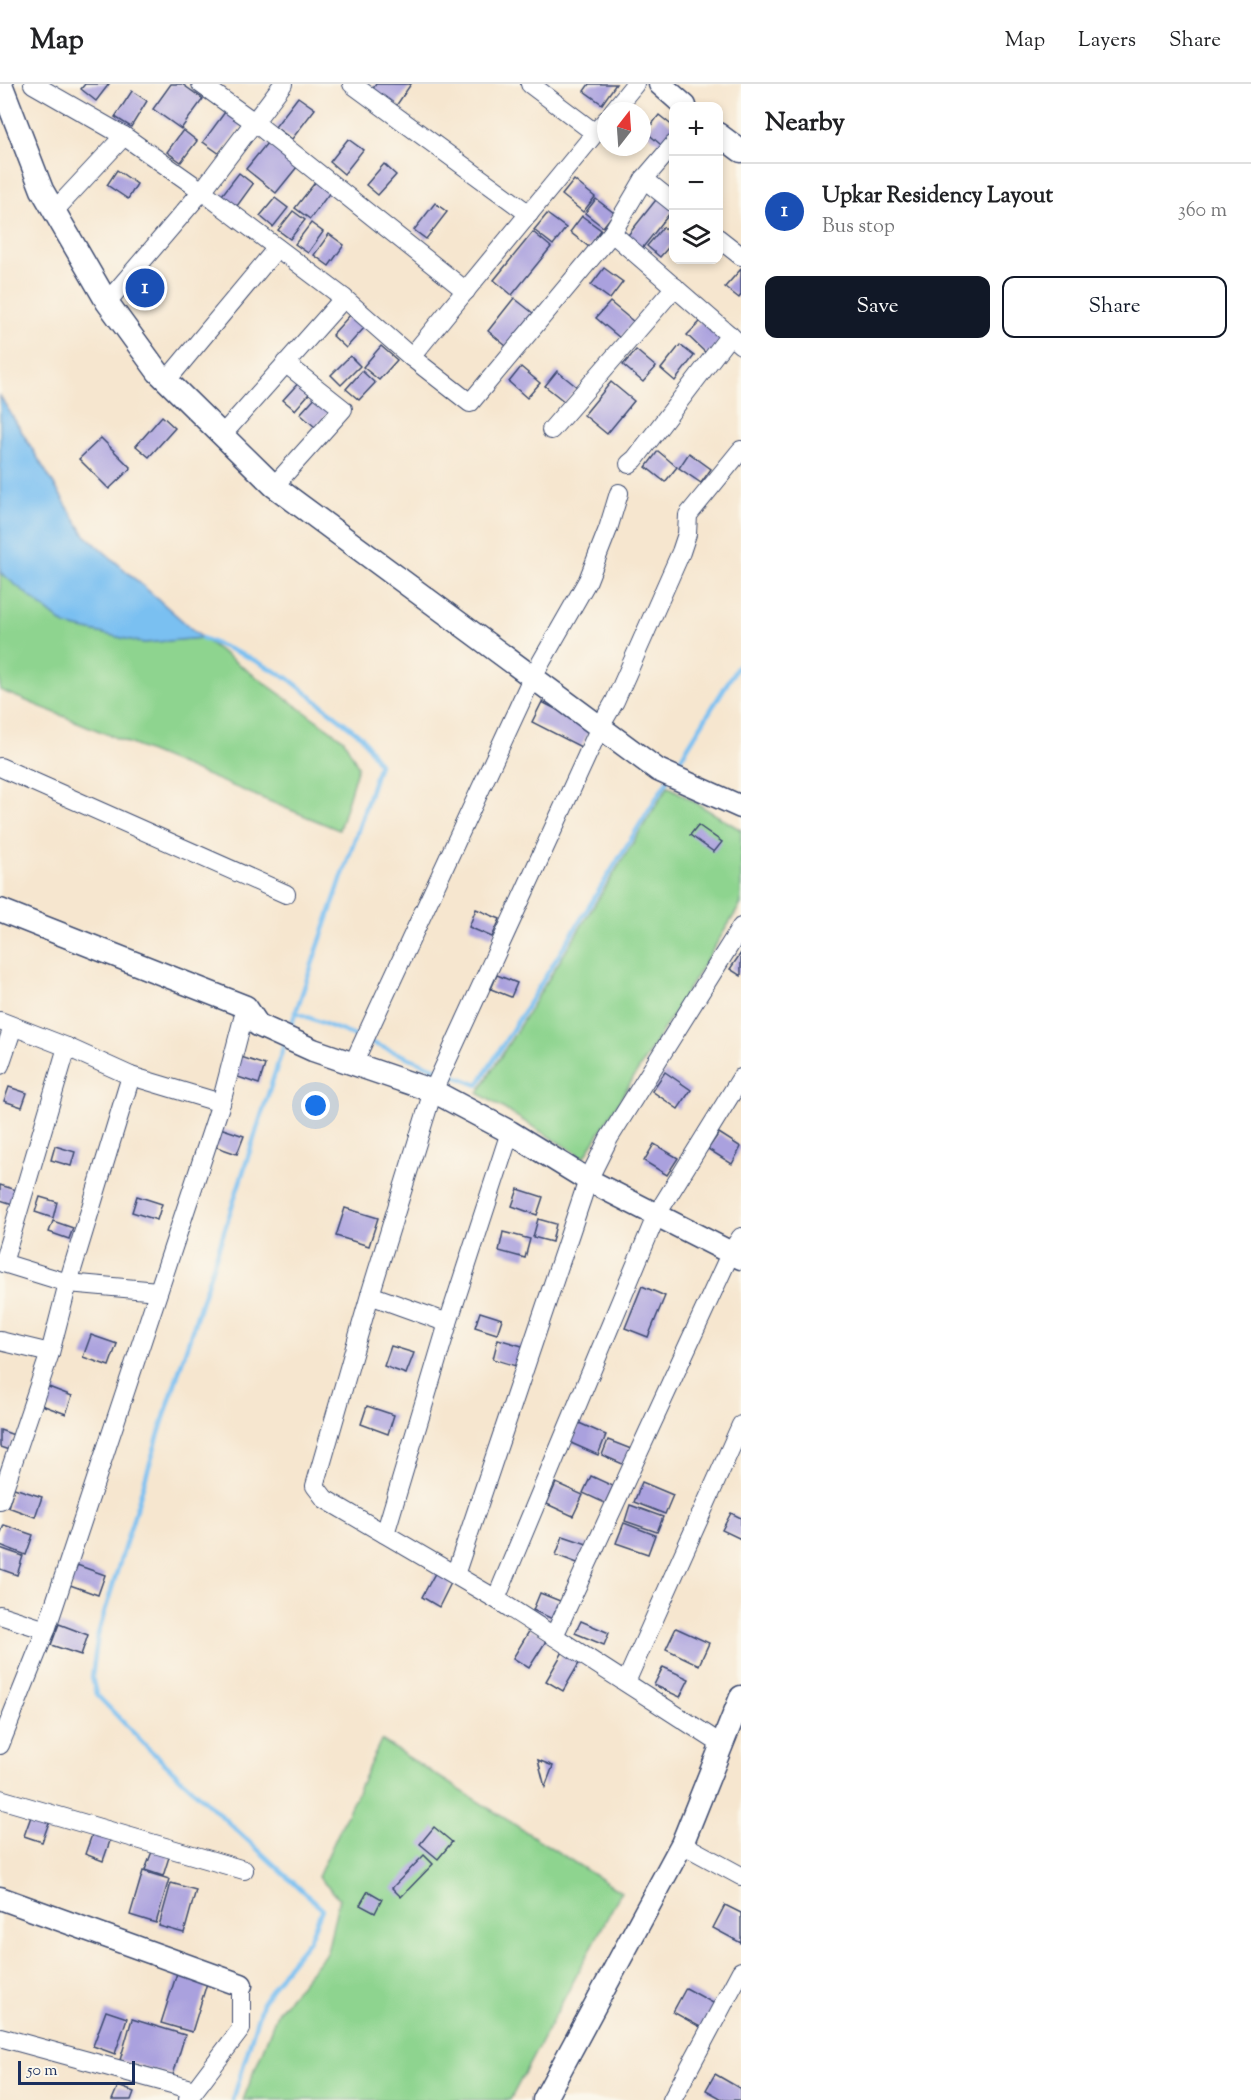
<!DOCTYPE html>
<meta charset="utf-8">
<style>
body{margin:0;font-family:"Sorts Mill Goudy",serif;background:#f6f6f6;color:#202124}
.controls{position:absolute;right:18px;top:18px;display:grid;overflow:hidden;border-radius:12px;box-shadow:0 3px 9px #0003}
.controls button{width:54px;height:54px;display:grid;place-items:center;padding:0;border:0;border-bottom:2px solid #e0e0e0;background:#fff;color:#202124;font:30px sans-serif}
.compass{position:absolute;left:597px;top:18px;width:54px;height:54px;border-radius:50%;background:#fff;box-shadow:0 3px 9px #0003;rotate:17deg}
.scale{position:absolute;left:18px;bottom:15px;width:117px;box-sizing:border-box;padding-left:6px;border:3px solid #1b2f5e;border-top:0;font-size:16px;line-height:21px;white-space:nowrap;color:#1b2f5e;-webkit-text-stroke:4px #fbf7ec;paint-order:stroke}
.you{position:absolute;left:316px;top:1022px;width:21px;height:21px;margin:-15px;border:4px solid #fff;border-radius:50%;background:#1a73e8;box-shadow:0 0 0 9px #1a73e833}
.badge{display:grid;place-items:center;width:39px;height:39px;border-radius:50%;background:#111827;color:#fff;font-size:20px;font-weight:700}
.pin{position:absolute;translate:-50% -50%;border:3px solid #fff;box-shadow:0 2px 6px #0006}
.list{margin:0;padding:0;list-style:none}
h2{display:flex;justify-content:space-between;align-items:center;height:78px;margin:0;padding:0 24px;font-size:26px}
h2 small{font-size:20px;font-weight:400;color:#757577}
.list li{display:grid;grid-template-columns:39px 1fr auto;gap:18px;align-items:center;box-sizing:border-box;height:96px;padding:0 24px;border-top:2px solid #e0e0e0}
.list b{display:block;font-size:22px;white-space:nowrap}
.list p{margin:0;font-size:20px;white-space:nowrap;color:#757577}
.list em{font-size:20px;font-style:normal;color:#757577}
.actions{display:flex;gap:12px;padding:18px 24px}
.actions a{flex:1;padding:14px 0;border:2px solid #111827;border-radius:12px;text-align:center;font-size:21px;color:#111827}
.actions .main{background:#111827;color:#fff}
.icon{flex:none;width:33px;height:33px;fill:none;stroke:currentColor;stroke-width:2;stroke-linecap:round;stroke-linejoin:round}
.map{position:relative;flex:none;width:741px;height:2016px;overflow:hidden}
header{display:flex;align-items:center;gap:36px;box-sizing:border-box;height:84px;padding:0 30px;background:#fff;border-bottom:2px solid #e0e0e0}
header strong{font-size:28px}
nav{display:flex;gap:33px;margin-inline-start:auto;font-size:21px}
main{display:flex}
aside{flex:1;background:#fff}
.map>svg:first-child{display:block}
</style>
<header>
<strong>Map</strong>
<nav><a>Map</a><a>Layers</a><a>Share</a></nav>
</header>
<main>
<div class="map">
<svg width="741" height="2016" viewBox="0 0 741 2016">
<rect width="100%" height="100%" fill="#fbf7ec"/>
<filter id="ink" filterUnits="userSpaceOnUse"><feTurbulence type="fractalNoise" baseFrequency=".0167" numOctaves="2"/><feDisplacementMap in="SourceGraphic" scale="12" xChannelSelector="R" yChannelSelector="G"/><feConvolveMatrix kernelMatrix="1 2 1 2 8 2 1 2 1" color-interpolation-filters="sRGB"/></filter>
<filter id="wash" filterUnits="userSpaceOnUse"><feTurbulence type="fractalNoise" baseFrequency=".008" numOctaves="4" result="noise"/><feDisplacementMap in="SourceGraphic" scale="24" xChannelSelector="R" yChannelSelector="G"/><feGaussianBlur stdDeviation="1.35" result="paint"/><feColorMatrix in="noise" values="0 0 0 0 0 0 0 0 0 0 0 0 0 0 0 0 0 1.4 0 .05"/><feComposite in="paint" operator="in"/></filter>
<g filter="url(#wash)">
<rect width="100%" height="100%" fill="#f6e6cf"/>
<g fill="#8ed48f" stroke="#548276" stroke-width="1.5">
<polygon points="0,488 65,541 144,559 202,554 344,656 358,682 339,746 0,606"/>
<polygon points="668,702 741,746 741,820 584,1074 478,1009"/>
<polygon points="381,1656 621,1808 510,2016 243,2016 278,1927 327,1868 339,1814 318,1793"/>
</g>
<polygon fill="#7ac0f1" stroke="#4a78a8" stroke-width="1.5" points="0,312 84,450 202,554 144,559 65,541 0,488"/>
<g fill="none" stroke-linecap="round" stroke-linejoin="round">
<g stroke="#7ac0f1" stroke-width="4.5">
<polyline points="202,554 248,573 288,594 362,653 379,680 358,746 289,948"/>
<polyline points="673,687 741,577"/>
<polyline points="295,928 360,954"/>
<polyline points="367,957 437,985"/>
<polyline points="445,988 478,1001 667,697"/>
<polyline points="233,2016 262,1919 283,1888 309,1856 322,1825 149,1665 96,1610 92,1593 98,1550 161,1343 284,961"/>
</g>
</g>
<g id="blocks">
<g fill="#aaa1de">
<polygon points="85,0 109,0 96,17 81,5"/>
<polygon points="171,0 182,0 203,15 181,45 153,25"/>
<polygon points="376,0 411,0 394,25 370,9"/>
<polygon points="589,0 616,0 602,20 584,7"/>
<polygon points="132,7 147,17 131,43 115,33"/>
<polygon points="298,13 315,25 292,55 275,43"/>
<polygon points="225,28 242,40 220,70 203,58"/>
<polygon points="659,31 674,43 674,57 667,66 646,48"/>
<polygon points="183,46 197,57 181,78 167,68"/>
<polygon points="348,55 363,66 344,90 330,78"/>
<polygon points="267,59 297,83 276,109 246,85"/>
<polygon points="384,80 396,91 378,111 366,101"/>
<polygon points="117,86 137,100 128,115 107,101"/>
<polygon points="239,89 253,100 237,122 222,111"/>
<polygon points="317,96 331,107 310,135 295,124"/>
<polygon points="574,96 595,113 583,128 562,111"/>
<polygon points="659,112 674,124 640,167 625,155"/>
<polygon points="275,114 288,124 273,143 260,132"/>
<polygon points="596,115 614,129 603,143 585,129"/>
<polygon points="435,119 447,128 426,155 414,146"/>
<polygon points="293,127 305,136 290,155 278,146"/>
<polygon points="547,130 566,144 553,161 534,146"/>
<polygon points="582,132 601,146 589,163 570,148"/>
<polygon points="311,139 323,148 308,169 295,160"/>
<polygon points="663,143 674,152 674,157 660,173 647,162"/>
<polygon points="533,148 551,163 512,211 494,196"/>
<polygon points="329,150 344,161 329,182 314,171"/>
<polygon points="604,184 623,198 610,215 591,201"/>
<polygon points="741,185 741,211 739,214 725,203"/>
<polygon points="514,214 533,229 506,262 488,247"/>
<polygon points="610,218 634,238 620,254 596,234"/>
<polygon points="351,230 365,243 346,264 332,251"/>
<polygon points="701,237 722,256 708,271 687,251"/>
<polygon points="680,261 694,272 675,297 661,285"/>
<polygon points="381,262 397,276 379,296 363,283"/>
<polygon points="636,266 656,283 643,298 623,281"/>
<polygon points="350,272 360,282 341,301 331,291"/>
<polygon points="521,283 540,299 527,314 509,298"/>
<polygon points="362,287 375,299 359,316 346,305"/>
<polygon points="557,287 577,303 565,318 545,302"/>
<polygon points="302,295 314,304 295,326 283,316"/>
<polygon points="611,298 634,317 607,350 584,331"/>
<polygon points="319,309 334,322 315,343 300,330"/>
<polygon points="162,332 175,344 149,373 136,362"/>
<polygon points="101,354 131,384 109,405 79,375"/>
<polygon points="658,367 677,383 665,398 646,383"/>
<polygon points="689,369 711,385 701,399 679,384"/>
<polygon points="542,618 591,643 581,663 532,638"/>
<polygon points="698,741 722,758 714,768 690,751"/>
<polygon points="476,825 500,835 492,853 469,843"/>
<polygon points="741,869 741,892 730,885"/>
<polygon points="497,891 517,899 511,913 491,905"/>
<polygon points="238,972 265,981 259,1000 232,991"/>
<polygon points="665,988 691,1006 678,1025 652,1007"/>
<polygon points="9,1003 27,1009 22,1023 4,1017"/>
<polygon points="217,1043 244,1052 237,1070 211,1061"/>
<polygon points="719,1049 741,1063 732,1080 708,1065"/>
<polygon points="654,1060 678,1074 667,1091 644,1077"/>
<polygon points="55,1062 75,1068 71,1082 51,1076"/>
<polygon points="0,1101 20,1107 16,1121 0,1116"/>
<polygon points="518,1105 543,1113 537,1131 512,1122"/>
<polygon points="137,1112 162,1120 157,1136 132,1128"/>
<polygon points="40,1113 57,1118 53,1134 35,1128"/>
<polygon points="345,1124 378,1134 369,1162 336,1152"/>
<polygon points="538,1135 556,1140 552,1158 533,1153"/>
<polygon points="53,1137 73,1144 69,1155 49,1148"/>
<polygon points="503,1148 530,1155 525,1174 499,1167"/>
<polygon points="642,1202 665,1212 648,1253 625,1244"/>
<polygon points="480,1228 502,1235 497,1250 475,1243"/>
<polygon points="91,1251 117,1260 109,1282 83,1273"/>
<polygon points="498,1255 529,1264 523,1284 493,1275"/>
<polygon points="391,1262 414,1269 406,1290 384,1282"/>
<polygon points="46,1302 72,1312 66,1330 39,1320"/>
<polygon points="367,1322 394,1331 388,1350 361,1340"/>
<polygon points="579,1339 606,1351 598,1371 571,1359"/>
<polygon points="0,1346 14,1351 9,1366 0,1363"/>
<polygon points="608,1356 631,1365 625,1381 602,1371"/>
<polygon points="591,1392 613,1402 605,1419 583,1409"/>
<polygon points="642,1398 673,1411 665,1430 634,1418"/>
<polygon points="556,1399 583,1411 573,1432 547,1420"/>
<polygon points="14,1404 42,1413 35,1433 8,1423"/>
<polygon points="630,1421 663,1433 657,1448 625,1437"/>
<polygon points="731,1429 741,1434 741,1455 722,1446"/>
<polygon points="624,1439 655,1451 648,1470 616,1459"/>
<polygon points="4,1441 33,1451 26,1471 0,1461 0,1451"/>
<polygon points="563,1452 587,1460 580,1480 556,1471"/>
<polygon points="0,1464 23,1472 17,1491 0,1485"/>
<polygon points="77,1481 105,1491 98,1511 70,1501"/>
<polygon points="438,1484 455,1491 439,1523 422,1513"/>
<polygon points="540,1509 565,1519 557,1537 533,1526"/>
<polygon points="581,1537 609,1549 604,1561 575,1549"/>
<polygon points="59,1540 88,1551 81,1571 51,1561"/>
<polygon points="531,1544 548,1554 529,1584 513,1574"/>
<polygon points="676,1544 709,1559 699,1581 666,1565"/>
<polygon points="564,1566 581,1576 563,1607 546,1597"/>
<polygon points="663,1583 689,1595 680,1613 654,1601"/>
<polygon points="538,1676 553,1682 545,1703"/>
<polygon points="33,1727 51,1733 42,1758 24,1752"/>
<polygon points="434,1743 452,1758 438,1775 420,1760"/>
<polygon points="93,1748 111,1754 103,1777 85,1770"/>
<polygon points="153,1765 170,1770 163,1792 145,1786"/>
<polygon points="424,1771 433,1780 401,1813 392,1804"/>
<polygon points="143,1787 169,1795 156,1839 130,1831"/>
<polygon points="171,1799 196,1806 184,1849 159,1842"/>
<polygon points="368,1807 382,1815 375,1829 360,1821"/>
<polygon points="725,1821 741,1829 741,1859 713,1844"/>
<polygon points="177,1889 207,1899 192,1948 161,1939"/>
<polygon points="686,1904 715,1920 702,1944 673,1928"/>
<polygon points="106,1927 127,1934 115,1970 93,1962"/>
<polygon points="132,1935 185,1951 173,1991 120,1976"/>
<polygon points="715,1990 741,2005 741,2016 724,2016 706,2006"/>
<polygon points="118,2002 134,2008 131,2016 112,2016"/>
</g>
</g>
</g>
<g filter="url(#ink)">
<use href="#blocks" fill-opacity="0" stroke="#3c4a6f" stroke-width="1.5"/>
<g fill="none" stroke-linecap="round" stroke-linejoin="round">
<defs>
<g id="minor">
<polyline points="33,0 124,52 202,107 344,214 411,273 470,319 612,149 644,95 674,60"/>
<polyline points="201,0 254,38 466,207"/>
<polyline points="352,0 529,130"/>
<polyline points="530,0 595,49"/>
<polyline points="613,27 635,0"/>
<polyline points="644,95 674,119"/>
<polyline points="54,127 124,52"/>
<polyline points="612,149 741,261"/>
<polyline points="718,154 741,172"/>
<polyline points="107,218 202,107 283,0"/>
<polyline points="411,273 606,36"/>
<polyline points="167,296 277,164"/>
<polyline points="551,346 675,203"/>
<polyline points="222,351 344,214"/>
<polyline points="629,380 635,375 730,251"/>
<polyline points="274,402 343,325 285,279"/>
<polyline points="0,683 286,810"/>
<polyline points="0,937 67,963 131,992 221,1019"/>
<polyline points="353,980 532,594 588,496 608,445 619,409"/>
<polyline points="0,981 13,943"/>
<polyline points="0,1178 68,1199 158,1207"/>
<polyline points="3,1179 67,963"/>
<polyline points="370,1211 448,1239"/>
<polyline points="0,1257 50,1269"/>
<polyline points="0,1416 50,1269 68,1199 131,992"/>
<polyline points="385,1450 448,1239 510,1048"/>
<polyline points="455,1491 588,1096 609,1054 741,843"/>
<polyline points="496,1515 657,1130 741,994"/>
<polyline points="0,1531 46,1546"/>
<polyline points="554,1552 731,1168 741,1153"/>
<polyline points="626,1598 741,1341"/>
<polyline points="721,1660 496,1515 325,1415 315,1402 370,1211 433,1007 600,643 615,617 681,468 687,450 688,431 741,366"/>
<polyline points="0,1661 46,1546 221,1019 246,923"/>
<polyline points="0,1715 244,1786"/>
<polyline points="682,1760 741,1792"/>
<polyline points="0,1953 194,2006"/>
<polyline points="188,2015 241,1945 241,1901"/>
<polyline points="672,2016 741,1887"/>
</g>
<g id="tertiary">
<polyline points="1,0 42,106 107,218 158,288 274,402 658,686 741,723"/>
<polyline points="660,0 685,22"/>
<polyline points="718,50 741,67"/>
<polyline points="0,826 246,923 258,941 313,966 433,1007 510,1048 588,1096 741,1174"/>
<polyline points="0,1814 241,1901"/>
<polyline points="544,2016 682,1760 741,1613"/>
</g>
</defs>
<use href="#minor" stroke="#3c4a6f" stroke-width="20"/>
<use href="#tertiary" stroke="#3c4a6f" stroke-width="25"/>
<use href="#minor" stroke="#fff" stroke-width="18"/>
<use href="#tertiary" stroke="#fff" stroke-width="22"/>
</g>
</g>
</svg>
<div class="controls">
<button>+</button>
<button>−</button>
<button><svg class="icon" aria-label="layers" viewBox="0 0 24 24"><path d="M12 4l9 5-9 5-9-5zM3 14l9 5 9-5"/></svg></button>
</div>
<svg class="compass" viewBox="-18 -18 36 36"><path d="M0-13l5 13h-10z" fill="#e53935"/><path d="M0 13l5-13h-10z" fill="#757577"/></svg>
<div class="scale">50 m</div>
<div class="you"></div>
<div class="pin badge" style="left:145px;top:204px;background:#1a4fb4">1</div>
</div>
<aside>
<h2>Nearby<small></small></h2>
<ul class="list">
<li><span class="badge" style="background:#1a4fb4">1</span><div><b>Upkar Residency Layout</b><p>Bus stop</p></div><em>360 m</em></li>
</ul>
<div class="actions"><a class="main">Save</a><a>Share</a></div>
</aside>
</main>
